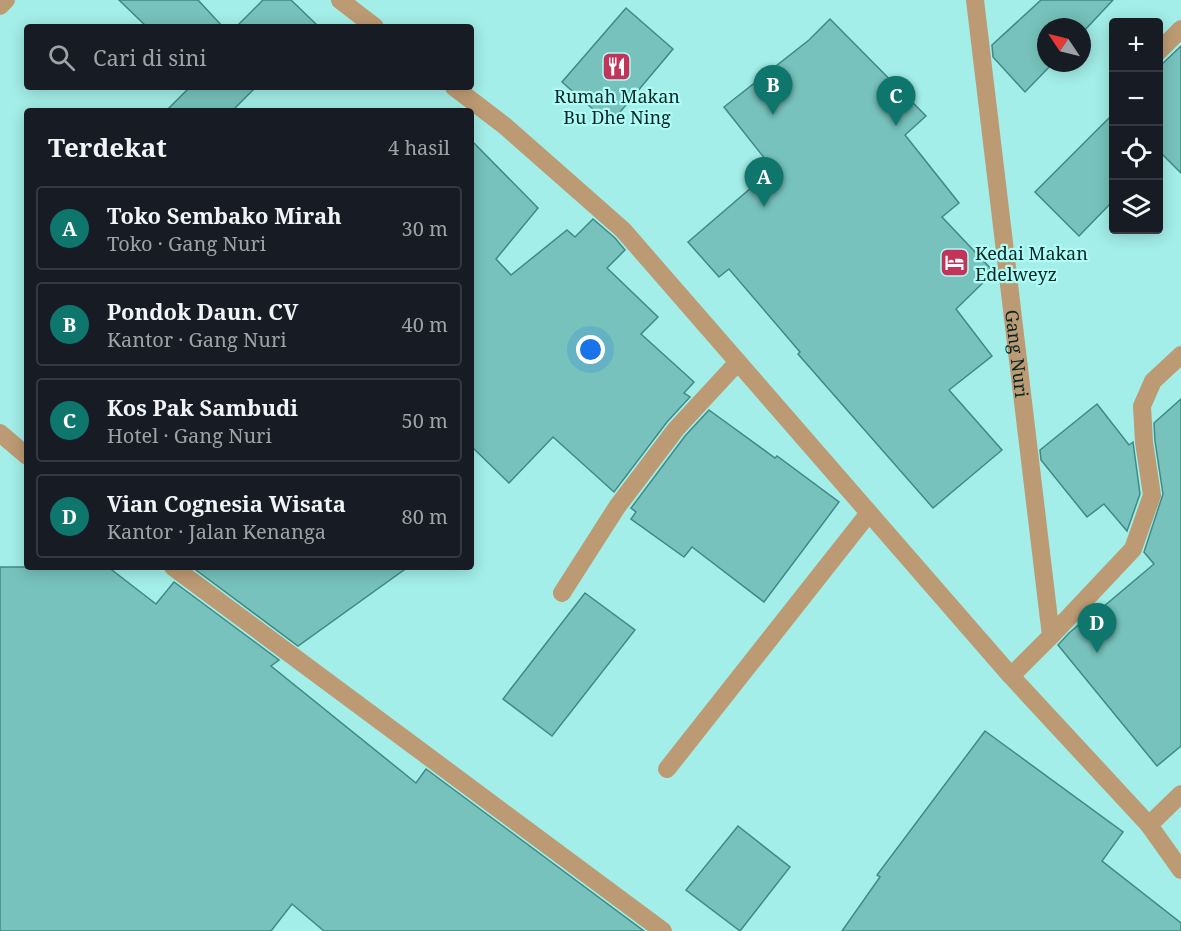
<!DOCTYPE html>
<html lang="id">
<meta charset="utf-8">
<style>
body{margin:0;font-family:"Noto Serif",serif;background:#242831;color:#f1f3f6}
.controls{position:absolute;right:18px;top:18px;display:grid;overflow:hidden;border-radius:6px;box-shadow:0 3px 15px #0003}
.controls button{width:54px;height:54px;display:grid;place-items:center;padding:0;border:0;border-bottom:2px solid #363941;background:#171b24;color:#f1f3f6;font:30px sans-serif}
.compass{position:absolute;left:1037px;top:18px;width:54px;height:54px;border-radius:50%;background:#171b24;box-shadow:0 3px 15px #0003;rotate:305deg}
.you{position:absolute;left:591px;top:350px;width:21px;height:21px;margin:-15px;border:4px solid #fff;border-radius:50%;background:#1a73e8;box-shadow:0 0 0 9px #1a73e833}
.badge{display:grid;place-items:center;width:39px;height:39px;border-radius:50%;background:#0f766e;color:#fff;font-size:20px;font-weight:700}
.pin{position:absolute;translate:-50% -50px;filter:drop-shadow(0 2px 3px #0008)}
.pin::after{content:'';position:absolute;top:32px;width:21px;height:18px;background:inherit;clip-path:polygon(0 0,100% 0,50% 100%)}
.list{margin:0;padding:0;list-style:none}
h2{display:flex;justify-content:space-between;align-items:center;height:78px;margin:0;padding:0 24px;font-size:26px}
h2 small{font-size:20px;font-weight:400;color:#9ea1a6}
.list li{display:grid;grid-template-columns:39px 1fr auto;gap:18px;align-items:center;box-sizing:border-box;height:84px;margin:0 12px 12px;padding:0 12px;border:2px solid #363941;border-radius:6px}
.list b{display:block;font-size:22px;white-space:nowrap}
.list p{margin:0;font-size:20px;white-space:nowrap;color:#9ea1a6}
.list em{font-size:20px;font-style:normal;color:#9ea1a6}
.icon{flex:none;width:33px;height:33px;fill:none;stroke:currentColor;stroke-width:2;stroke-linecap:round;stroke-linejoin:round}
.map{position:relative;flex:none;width:1181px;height:931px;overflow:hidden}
.search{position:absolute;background:#171b24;box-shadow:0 3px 15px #0003;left:24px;top:24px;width:450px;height:66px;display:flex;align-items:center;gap:15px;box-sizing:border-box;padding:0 21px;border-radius:6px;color:#9ea1a6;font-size:22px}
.panel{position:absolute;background:#171b24;box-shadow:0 3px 15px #0003;left:24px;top:108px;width:450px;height:462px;border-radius:6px}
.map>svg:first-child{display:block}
</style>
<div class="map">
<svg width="1181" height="931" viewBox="0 0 1181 931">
<rect width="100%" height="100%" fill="#a3eee8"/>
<g fill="#77c2bc" stroke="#3f8a85" stroke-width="1.5">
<polygon points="119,0 198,0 223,27 147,27"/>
<polygon points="263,0 291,0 317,25 315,27 236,27"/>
<polygon points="1041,0 1113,0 1082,33 1082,27 1046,27 1046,63 1053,63 1025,92 993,57 992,45"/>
<polygon points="626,8 673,49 610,124 562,82"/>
<polygon points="830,19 926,116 905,135 959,203 942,217 994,272 956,309 992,356 949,390 1002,450 933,508 798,354 800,352 729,269 719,277 688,242 773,169 724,107 809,40"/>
<polygon points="1181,46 1181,173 1161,153 1158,156 1158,68"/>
<polygon points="190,87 256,87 232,111 166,111"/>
<polygon points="1113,114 1113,201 1079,236 1035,192"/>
<polygon points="471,140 538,208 496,259 511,275 567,230 575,237 593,219 615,238 625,250 607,268 658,317 641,334 694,382 684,393 690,397 667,422 614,492 553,437 509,483 471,446"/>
<polygon points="1181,399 1181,746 1157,766 1058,645 1069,633 1096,610 1097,612 1154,564 1144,552 1163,494 1155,441 1154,423"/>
<polygon points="1097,404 1129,445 1133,442 1140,494 1127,531 1104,504 1087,517 1041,460 1040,450"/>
<polygon points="709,410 775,458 777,456 839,502 764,602 692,547 684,557 631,519 636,512 631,508 685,436"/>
<polygon points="0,567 108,567 156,604 174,582 279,660 271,666 416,783 426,769 644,931 324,931 292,904 271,931 0,931"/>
<polygon points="192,567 408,567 298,646"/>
<polygon points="585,593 635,630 552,736 503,699"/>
<polygon points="985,731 1123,832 1102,861 1181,923 1181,931 842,931 880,877 877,875"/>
<polygon points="738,826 790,867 740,931 686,890"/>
</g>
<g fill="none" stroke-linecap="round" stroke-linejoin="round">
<g stroke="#bc9a73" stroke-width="18">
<polyline points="340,0 375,27"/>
<path id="s1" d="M 975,0 L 1051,636"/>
<polyline points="0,6 6,0"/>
<polyline points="1158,52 1181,29"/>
<polyline points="454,87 505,126 623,230 1011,676 1149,825 1181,870"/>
<polyline points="0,433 27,456"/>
<polyline points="173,567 663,931"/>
<polyline points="562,593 617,507 676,429 738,362"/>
<polyline points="1011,676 1051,636 1133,549 1152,495 1144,442 1142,406 1153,381 1181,355"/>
<polyline points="667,769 869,513"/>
<polyline points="1149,825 1181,794"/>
</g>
</g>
<defs>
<symbol id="restaurant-square" viewBox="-11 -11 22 22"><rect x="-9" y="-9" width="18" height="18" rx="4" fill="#c3345a" stroke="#b0fcf6"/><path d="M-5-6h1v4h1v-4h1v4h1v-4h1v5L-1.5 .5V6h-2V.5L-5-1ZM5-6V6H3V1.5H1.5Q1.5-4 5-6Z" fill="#fff"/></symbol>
<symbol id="hotel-square" viewBox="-11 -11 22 22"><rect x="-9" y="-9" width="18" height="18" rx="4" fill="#c3345a" stroke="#b0fcf6"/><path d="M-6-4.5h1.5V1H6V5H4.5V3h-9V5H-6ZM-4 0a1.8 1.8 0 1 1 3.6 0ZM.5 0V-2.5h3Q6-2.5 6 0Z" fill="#fff"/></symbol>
</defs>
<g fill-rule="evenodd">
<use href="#restaurant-square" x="600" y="50" width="33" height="33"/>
<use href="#hotel-square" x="938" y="246" width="33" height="33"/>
</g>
<g text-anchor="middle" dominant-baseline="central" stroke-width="4.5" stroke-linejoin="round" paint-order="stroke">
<g font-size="18" fill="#062725" stroke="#b0fcf6">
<text x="617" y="96">Rumah Makan<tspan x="617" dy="21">Bu Dhe Ning</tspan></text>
<text x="975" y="253" text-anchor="start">Kedai Makan<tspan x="975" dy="21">Edelweyz</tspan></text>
</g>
<g font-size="18" fill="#062725" stroke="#b0fcf6">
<text stroke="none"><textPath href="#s1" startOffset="356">Gang Nuri</textPath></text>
</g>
</g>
</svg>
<div class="controls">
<button>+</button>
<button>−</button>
<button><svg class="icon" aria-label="locate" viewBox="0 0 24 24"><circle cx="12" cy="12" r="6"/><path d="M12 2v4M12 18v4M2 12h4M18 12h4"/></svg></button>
<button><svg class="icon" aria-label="layers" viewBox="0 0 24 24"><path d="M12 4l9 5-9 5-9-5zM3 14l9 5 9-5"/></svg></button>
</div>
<svg class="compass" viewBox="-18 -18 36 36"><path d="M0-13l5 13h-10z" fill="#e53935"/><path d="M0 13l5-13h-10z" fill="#9ea1a6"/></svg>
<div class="you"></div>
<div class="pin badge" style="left:764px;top:207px">A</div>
<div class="pin badge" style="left:773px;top:115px">B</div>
<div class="pin badge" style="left:896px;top:126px">C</div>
<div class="pin badge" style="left:1097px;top:653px">D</div>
<div class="search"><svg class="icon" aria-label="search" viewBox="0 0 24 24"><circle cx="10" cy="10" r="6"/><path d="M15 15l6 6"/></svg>Cari di sini</div>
<section class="panel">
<h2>Terdekat<small>4 hasil</small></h2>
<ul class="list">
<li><span class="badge">A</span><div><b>Toko Sembako Mirah</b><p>Toko · Gang Nuri</p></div><em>30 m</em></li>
<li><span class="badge">B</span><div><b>Pondok Daun. CV</b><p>Kantor · Gang Nuri</p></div><em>40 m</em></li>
<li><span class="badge">C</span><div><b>Kos Pak Sambudi</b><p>Hotel · Gang Nuri</p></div><em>50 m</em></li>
<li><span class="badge">D</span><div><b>Vian Cognesia Wisata</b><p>Kantor · Jalan Kenanga</p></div><em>80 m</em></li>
</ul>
</section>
</div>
